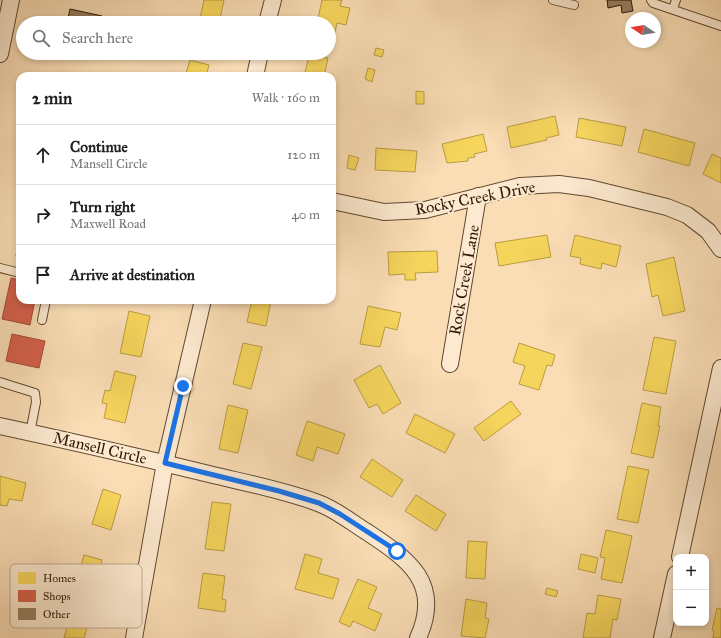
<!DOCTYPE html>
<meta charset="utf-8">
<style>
body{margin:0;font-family:"IM FELL Great Primer",serif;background:#f2f2f2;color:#202124}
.controls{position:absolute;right:12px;bottom:12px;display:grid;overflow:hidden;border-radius:8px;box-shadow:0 2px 6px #0003}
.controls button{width:36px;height:36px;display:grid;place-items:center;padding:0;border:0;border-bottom:1px solid #e0e0e0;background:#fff;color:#202124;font:20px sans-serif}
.compass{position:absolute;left:625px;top:12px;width:36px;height:36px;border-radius:50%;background:#fff;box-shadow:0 2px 6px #0003;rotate:282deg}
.stop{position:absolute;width:12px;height:12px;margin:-9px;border:3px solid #1a73e8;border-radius:50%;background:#fff}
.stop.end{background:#1a73e8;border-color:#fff;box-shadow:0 1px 4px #0008}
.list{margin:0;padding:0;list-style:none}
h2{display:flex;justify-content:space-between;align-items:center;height:52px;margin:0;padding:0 16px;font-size:17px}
h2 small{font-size:13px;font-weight:400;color:#757577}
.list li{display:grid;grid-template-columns:26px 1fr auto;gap:12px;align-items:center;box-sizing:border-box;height:60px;padding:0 16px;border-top:1px solid #e0e0e0}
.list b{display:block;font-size:15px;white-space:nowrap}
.list p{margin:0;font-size:13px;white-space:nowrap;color:#757577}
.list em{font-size:13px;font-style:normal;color:#757577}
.icon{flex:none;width:22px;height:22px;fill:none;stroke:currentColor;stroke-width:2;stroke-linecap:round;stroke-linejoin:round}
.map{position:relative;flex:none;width:721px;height:638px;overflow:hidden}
.search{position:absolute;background:#fff;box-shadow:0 2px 6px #0003;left:16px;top:16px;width:320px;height:44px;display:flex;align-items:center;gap:10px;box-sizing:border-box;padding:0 14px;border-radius:22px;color:#757577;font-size:15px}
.panel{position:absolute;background:#fff;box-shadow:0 2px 6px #0003;left:16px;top:72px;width:320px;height:232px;border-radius:12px}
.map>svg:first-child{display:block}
</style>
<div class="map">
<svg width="721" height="638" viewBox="0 0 721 638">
<rect width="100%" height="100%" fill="#faddb5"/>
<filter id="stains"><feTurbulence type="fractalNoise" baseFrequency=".005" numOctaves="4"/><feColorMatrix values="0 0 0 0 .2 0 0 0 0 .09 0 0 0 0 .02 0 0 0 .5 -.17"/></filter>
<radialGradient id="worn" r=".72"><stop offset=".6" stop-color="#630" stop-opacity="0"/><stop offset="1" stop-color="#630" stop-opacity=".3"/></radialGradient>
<g fill="#f6d55c" stroke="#ba9c42">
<polygon points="204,0 224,0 219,23 199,23"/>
<polygon points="322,0 342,0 340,6 350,8 346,25 337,23 333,41 329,40 329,23 317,23"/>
<polygon points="376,48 384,50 382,57 374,55"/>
<polygon points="310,53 328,58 324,76 304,76"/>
<polygon points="190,60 209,65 206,76 185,76"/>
<polygon points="368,68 375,70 372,82 365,79"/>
<polygon points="416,91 424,92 424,104 416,104"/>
<polygon points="555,116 559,135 546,138 547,140 511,148 507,127"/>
<polygon points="579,118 626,127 622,146 576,137"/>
<polygon points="644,129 695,143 689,166 638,152"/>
<polygon points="483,134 487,151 474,154 475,157 468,158 468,161 447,163 442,144"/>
<polygon points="376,148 417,151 415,172 375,170"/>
<polygon points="712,154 721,158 721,183 703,174"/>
<polygon points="349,155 359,158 355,170 347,168"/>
<polygon points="547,235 551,257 499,266 495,243"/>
<polygon points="575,235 621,246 616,267 602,263 601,269 580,264 581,258 570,256"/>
<polygon points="437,251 438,272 415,273 416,280 405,280 405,274 389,275 388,252"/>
<polygon points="674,257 685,311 663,316 658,295 652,297 646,264"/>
<polygon points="252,300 271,300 266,326 247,322"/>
<polygon points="368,306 401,313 397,330 385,327 380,347 360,344"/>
<polygon points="129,311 150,316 141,357 120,353"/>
<polygon points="654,337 676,341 666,394 643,390"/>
<polygon points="243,343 262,347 251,389 233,384"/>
<polygon points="519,343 555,355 552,366 547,365 539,390 519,384 525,366 513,362"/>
<polygon points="380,365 401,403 383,414 377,404 369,408 354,380"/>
<polygon points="115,371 136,376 125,423 104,418 107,404 102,403 105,390 110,391"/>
<polygon points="511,401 521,414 484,441 474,428"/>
<polygon points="642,403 661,407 658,426 660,426 653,458 631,453"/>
<polygon points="228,405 248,410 238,453 219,449"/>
<polygon points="415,414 455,434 445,453 406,433"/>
<polygon points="307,421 345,434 338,454 317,447 313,461 296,455"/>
<polygon points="372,459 403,480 392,497 360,477"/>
<polygon points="628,466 649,470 638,523 617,519"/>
<polygon points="0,476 26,483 22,501 9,499 7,506 0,505"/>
<polygon points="103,489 121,495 111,530 92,524"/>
<polygon points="416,495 446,514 436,531 405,511"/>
<polygon points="212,502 231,504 224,551 205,549"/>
<polygon points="606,530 632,536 622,583 601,579 605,558 600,557"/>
<polygon points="468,541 487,542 485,579 466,578"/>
<polygon points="305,554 322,559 318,573 339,579 333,599 295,589"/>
<polygon points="581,554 598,558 595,573 578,569"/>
<polygon points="84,555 102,560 91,599 73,594"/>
<polygon points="203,573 225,576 222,599 226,600 225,612 198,608"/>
<polygon points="358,579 377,587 368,608 382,614 375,631 353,621 350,627 339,622"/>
<polygon points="547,588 558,591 556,597 545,594"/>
<polygon points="598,595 621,599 617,620 613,619 610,638 583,638 587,613 595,614"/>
<polygon points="466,599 487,603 485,618 489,619 485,638 461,636"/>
<polygon points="717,608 721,609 721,638 713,638 714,631 712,630"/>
<polygon points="68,623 87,628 84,638 64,638"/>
</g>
<g fill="#d6604d" stroke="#a34a37">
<polygon points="20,235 20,257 16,256"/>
<polygon points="11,278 20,280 20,300 35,300 30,325 2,319"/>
<polygon points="12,334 45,341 39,368 6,361"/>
</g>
<g fill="#987e60" stroke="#2d1704">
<polygon points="607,0 631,0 633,11 622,13 621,5 608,8"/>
<polygon points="70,9 102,16 100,23 67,23"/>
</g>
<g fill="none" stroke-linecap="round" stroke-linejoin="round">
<defs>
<g id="lane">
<polyline points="553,0 574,5"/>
<polyline points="651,0 653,3 721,26"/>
<polyline points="673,9 676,0"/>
<polyline points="0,268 20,273"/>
<polyline points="42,320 46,300"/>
<polyline points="0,382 35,393 36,402 30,433"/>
</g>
<g id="street">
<polyline points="267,23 273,0"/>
<polyline points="0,54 11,0"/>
<polyline points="255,76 260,53"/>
<polyline points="332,201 384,212 425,210 520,186 559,184 589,188 667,207 687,215 708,231 721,249"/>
<polyline points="450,364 478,196"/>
<path d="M 0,426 C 70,441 140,457 209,474 C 246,483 283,490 318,503 C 335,509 351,522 367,532 C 408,559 443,583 418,638"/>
<polyline points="680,557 721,368"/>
<polyline points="134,638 165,463 203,300"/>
<polyline points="662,638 676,574"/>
</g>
</defs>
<use href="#lane" stroke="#604830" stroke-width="10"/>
<use href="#street" stroke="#604830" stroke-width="18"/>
<use href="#lane" stroke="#fce9cf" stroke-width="8"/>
<use href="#street" stroke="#fce9cf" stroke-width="16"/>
</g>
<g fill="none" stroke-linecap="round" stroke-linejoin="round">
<polyline stroke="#1a73e8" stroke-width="5" points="183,386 165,463 279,491 319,503 340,514 397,551"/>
</g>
<g text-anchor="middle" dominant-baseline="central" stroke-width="4" stroke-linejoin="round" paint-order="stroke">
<g font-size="16" fill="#2d1704" stroke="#fce9cf">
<text transform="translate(475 198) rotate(-11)">Rocky Creek Drive</text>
<text transform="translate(464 280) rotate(-80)">Rock Creek Lane</text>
<text transform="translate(100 448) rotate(13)">Mansell Circle</text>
</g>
</g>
<rect x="10" y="564" width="132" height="64" rx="6" fill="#fce9cf" stroke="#beaa92" stroke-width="1"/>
<rect x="18" y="572" width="18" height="12" fill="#f6d55c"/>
<rect x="18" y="590" width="18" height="12" fill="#d6604d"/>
<rect x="18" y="608" width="18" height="12" fill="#987e60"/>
<g font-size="11" fill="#2d1704">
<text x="43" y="582">Homes</text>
<text x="43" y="600">Shops</text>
<text x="43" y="618">Other</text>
</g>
<rect width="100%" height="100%" filter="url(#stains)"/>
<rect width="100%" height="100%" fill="url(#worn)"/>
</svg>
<div class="controls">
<button>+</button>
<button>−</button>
</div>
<svg class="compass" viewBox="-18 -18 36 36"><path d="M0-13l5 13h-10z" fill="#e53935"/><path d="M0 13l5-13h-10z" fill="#757577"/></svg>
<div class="stop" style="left:397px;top:551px"></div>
<div class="stop end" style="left:183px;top:386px"></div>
<div class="search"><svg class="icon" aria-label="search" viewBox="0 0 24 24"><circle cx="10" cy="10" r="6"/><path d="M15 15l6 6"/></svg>Search here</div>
<section class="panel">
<h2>2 min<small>Walk · 160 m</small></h2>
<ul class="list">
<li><svg class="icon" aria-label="ahead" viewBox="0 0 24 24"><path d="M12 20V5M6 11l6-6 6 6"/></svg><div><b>Continue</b><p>Mansell Circle</p></div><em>120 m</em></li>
<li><svg class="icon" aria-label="right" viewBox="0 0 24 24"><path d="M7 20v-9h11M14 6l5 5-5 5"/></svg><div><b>Turn right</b><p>Maxwell Road</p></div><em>40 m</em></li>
<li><svg class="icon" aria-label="arrive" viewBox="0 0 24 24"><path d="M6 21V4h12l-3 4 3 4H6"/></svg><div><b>Arrive at destination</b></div></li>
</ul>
</section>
</div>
